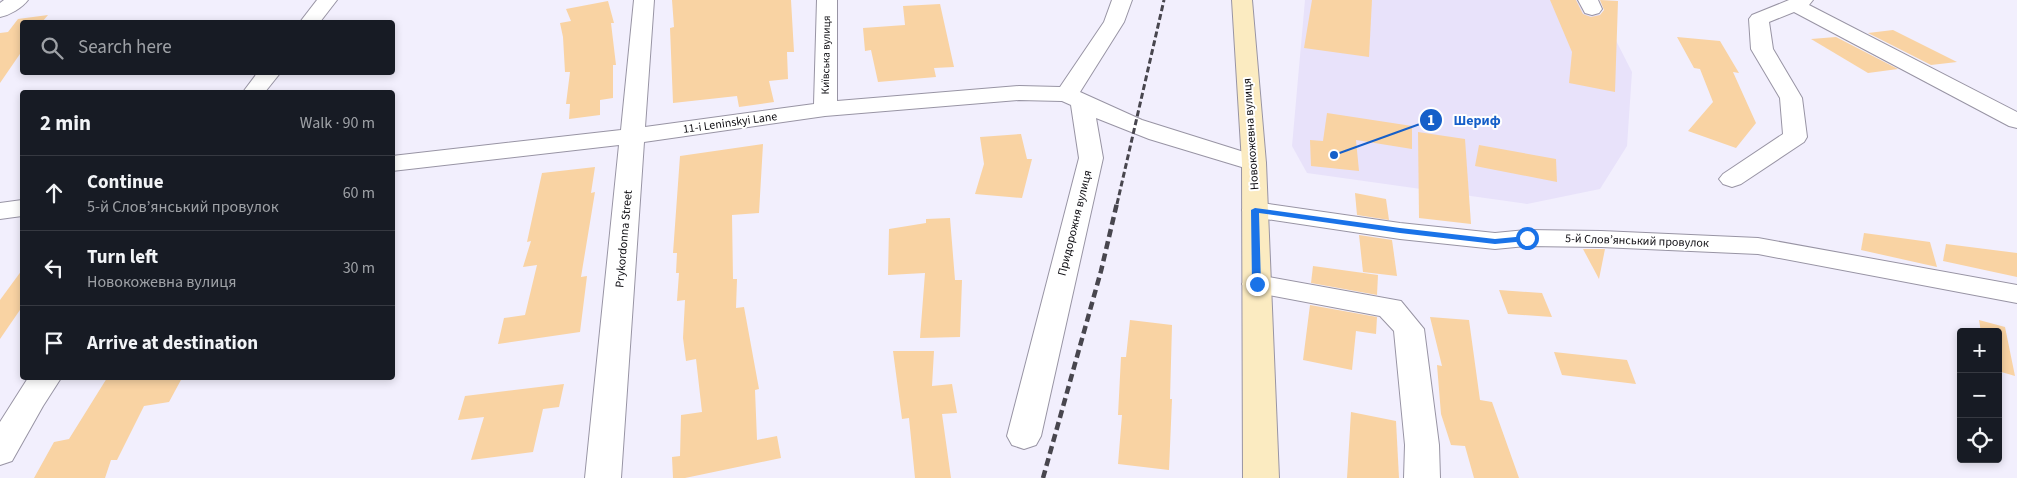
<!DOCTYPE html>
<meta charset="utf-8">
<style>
body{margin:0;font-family:"Source Sans 3",sans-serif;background:#242831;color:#f1f3f6}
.controls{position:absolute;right:15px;bottom:15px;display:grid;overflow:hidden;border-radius:5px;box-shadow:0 2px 8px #0003}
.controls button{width:45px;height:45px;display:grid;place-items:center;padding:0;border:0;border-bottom:1px solid #363941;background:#171b24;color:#f1f3f6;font:25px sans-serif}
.stop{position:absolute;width:15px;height:15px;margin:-11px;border:4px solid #1a73e8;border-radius:50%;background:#fff}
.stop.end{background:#1a73e8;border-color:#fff;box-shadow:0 1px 5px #0008}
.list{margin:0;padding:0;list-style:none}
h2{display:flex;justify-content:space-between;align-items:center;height:65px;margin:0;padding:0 20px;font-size:21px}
h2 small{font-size:16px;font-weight:400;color:#9ea1a6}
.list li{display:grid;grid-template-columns:32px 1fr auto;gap:15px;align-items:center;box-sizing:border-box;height:75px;padding:0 20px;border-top:1px solid #363941}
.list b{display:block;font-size:19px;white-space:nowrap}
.list p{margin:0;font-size:16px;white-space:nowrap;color:#9ea1a6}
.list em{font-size:16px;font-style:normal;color:#9ea1a6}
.icon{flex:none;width:28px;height:28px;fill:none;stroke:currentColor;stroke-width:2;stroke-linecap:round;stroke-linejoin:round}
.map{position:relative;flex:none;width:2017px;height:478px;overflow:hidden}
.search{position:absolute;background:#171b24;box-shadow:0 2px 8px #0003;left:20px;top:20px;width:375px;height:55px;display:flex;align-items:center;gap:12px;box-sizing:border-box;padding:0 18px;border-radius:5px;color:#9ea1a6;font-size:19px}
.panel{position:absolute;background:#171b24;box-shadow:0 2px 8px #0003;left:20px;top:90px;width:375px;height:290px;border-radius:5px}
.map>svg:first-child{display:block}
</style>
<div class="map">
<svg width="2017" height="478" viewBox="0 0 2017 478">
<rect width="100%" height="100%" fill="#f2effd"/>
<polygon fill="#e8e2fa" points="1305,0 1583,0 1589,13 1603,15 1632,72 1627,146 1600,189 1527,204 1307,173 1292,146"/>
<g fill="#f9d3a3">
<polygon points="672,0 791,0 794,52 787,52 788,79 769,81 774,102 739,107 737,96 673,103 670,28 674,27"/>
<polygon points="1312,0 1372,0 1369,57 1304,48"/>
<polygon points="1550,0 1576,0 1583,14 1591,17 1600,15 1604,10 1600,0 1618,1 1615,92 1569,83 1572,52"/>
<polygon points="608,1 614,23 611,23 616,65 613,65 613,98 600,100 600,115 569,119 570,104 566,104 570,72 565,72 563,37 560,23 571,21 566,9"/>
<polygon points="940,4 954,67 934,68 936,77 878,82 871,50 865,51 863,28 905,25 903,6"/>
<polygon points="48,15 42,22 22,22 22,51 0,83 0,33 8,32 18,19"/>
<polygon points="1893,30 1957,62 1931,65 1868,33"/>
<polygon points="1677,37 1720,41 1739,73 1733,72 1756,123 1736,148 1688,131 1713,102 1700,69 1694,68"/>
<polygon points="1836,37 1898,69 1868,73 1811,39"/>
<polygon points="1327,113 1412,126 1412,149 1356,140 1359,171 1311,166 1310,140 1323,141"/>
<polygon points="1418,132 1465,139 1471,224 1419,218"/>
<polygon points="1021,134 1027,159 1032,159 1022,198 975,194 984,164 980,137"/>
<polygon points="763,144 759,213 732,215 733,279 737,279 736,308 744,307 759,389 755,390 757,440 777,436 781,458 685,478 673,478 672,457 680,456 681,415 702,412 696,359 686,361 683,338 685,300 677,301 679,273 676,273 677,253 673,253 680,156"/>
<polygon points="1479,145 1556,159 1557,182 1475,166"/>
<polygon points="595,167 591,193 595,192 581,277 587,276 580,332 498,344 504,318 525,315 537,265 523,267 531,241 527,242 542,173"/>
<polygon points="1355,193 1386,199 1389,220 1357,215"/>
<polygon points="950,218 955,280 962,280 960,337 920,338 925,273 888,275 889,229 926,223 926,219"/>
<polygon points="1864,233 1930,242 1937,267 1861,250"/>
<polygon points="1359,235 1392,240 1397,276 1363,272"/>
<polygon points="1946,244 2017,253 2017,277 1943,261"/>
<polygon points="1583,249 1605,249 1599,279"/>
<polygon points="1313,266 1378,275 1377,295 1311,283"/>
<polygon points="22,270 22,307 0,339 0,300"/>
<polygon points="1499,290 1542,293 1552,317 1508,314"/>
<polygon points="1310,305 1377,317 1376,334 1356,331 1352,370 1303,360"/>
<polygon points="1430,317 1469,320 1480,400 1492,402 1519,478 1474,478 1465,446 1451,445 1441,414 1437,365 1442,366"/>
<polygon points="1130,320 1172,325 1170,399 1172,399 1169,470 1118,464 1122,415 1118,415 1121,357 1126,357"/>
<polygon points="1979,320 2005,327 2015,376 1998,371 1998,332 1981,332"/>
<polygon points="893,351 934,351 932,386 952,384 957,413 942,414 951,478 915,478 909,418 902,419"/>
<polygon points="1554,352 1627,360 1636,384 1562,375"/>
<polygon points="107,378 182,378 169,402 144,406 117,460 111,460 105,478 34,478 54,442 69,439"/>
<polygon points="564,384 559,407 543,409 533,452 471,460 484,417 458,420 465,396"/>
<polygon points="1351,412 1396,421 1399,478 1347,478"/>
</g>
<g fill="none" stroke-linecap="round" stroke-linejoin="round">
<defs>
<g id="street">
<path d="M 4,0 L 28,0 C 22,8 10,15 0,17 L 0,3 Z"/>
<polygon points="317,0 337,0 320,22 300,22"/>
<polygon points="634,0 654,0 645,127 814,104 817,0 837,0 837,101 1019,86 1060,87 1104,22 1112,0 1132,0 1124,22 1080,92 1142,120 1263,158 1266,163 1263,168 1254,170 1245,168 1149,139 1096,118 1103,158 1041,436 1036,445 1024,449 1012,445 1007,436 1079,158 1071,105 1062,101 1019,100 825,116 644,142 621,478 585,478 619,145 392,171 392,156 621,130"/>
<polygon points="1578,0 1598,0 1602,9 1599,13 1592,15 1585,13"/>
<polygon points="1789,0 1813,0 1809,5 2017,112 2017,128 2009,126 1794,12 1769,22 1773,49 1802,98 1807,137 1804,142 1741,184 1732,187 1723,184 1719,179 1723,174 1783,134 1780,98 1751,49 1749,19 1752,15"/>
<polygon points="258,72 281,72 265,92 243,92"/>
<polygon points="22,200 22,216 0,219 0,203"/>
<polygon points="1255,202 1400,223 1495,233 1527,230 1601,231 1758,238 2017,285 2017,303 1758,254 1601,247 1527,246 1495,249 1400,239 1246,216 1242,210 1246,204"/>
<polygon points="1257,275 1401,301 1424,329 1439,445 1440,478 1404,478 1405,445 1394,331 1380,316 1247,291 1242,284 1247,277"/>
<polygon points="28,378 61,378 43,406 12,461 0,465 0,422"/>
</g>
<polygon id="secondary" points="1232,0 1252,0 1266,163 1279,478 1243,478 1242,163"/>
</defs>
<use href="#street" stroke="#9894a4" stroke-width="2"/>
<use href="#secondary" stroke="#9894a4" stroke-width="2"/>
<use href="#street" fill="#fff" fill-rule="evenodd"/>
<use href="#secondary" fill="#fbebc1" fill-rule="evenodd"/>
<polyline stroke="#48464e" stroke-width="3" stroke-dasharray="6 3" stroke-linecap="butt" points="1117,204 1164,0"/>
<polyline stroke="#48464e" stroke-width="4.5" stroke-dasharray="8 4.5" stroke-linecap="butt" points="1043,478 1101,271 1117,203"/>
</g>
<polygon fill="#1a73e8" points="1255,208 1400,228 1495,239 1527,236 1531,238 1527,241 1495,244 1400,233 1259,213 1261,284 1257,286 1252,284 1251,210"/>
<g text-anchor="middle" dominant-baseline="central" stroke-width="4" stroke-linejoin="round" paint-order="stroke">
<g font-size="11" fill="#0e0d12" stroke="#fff">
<text transform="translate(826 55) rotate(-89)">Київська вулиця</text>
</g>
<g font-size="12" fill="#0e0d12" stroke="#fff">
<text transform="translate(730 123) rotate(-8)">11-i Leninskyi Lane</text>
<text transform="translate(1251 134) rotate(-94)">Новокожевна вулиця</text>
<text transform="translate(1075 223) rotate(-76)">Придорожня вулиця</text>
<text transform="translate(624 239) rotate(-85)">Prykordonna Street</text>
<text transform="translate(1637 241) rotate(2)">5-й Слов’янський провулок</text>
</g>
</g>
<path fill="none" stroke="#155fc9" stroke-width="2" d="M1334 155L1431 120"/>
<g fill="#155fc9" stroke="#fff" stroke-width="2">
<circle cx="1334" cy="155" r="5"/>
<circle cx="1431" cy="120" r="12"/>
</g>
<g font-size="15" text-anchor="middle" font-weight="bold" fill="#fff">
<text x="1431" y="125">1</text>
</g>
<g font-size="14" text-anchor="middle" font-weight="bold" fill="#155fc9" stroke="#fff" stroke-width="4" stroke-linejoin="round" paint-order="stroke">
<text x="1477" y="125">Шериф</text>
</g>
</svg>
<div class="controls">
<button>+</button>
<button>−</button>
<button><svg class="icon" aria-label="locate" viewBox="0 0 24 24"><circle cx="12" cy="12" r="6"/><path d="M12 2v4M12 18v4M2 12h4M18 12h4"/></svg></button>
</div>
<div class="stop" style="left:1527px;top:238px"></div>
<div class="stop end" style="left:1257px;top:284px"></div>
<div class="search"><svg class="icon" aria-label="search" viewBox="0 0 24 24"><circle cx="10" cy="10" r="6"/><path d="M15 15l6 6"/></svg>Search here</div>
<section class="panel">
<h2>2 min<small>Walk · 90 m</small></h2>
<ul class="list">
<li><svg class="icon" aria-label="ahead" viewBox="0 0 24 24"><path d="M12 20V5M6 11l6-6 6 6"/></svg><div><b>Continue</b><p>5-й Слов’янський провулок</p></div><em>60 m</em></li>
<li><svg class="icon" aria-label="left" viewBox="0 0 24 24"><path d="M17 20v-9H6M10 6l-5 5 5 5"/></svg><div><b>Turn left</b><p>Новокожевна вулиця</p></div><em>30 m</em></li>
<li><svg class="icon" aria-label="arrive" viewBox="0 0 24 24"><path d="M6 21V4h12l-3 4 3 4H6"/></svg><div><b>Arrive at destination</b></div></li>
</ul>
</section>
</div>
